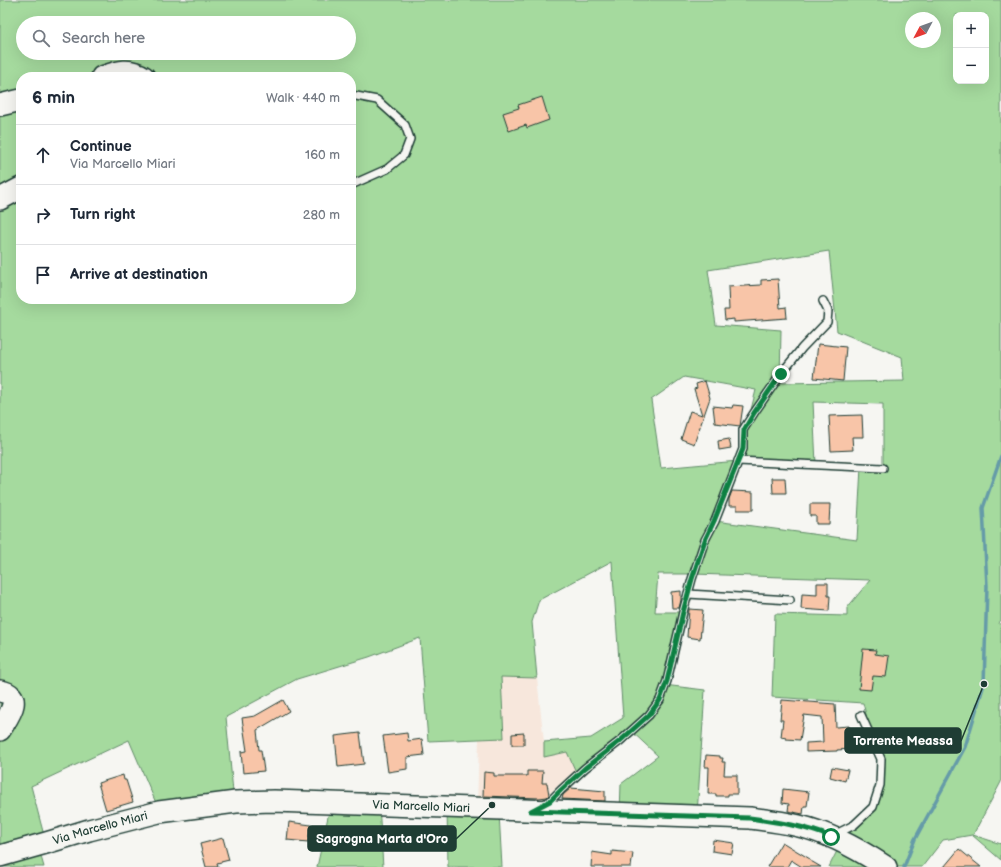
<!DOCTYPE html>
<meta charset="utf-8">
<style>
body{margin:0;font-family:"Balsamiq Sans",sans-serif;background:#f2f2f3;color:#1f2937}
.controls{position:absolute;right:12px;top:12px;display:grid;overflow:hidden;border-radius:8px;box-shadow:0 4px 16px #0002}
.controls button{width:36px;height:36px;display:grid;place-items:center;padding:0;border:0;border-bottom:1px solid #e0e1e3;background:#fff;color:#1f2937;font:20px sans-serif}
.compass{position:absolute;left:905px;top:12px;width:36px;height:36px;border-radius:50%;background:#fff;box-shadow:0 4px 16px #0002;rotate:229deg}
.stop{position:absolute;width:12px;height:12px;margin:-9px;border:3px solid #0b8043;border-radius:50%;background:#fff}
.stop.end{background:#0b8043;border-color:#fff;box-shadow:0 1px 4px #0008}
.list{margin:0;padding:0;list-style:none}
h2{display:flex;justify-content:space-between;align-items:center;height:52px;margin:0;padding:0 16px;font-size:17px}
h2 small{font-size:13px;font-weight:400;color:#747a83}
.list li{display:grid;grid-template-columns:26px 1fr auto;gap:12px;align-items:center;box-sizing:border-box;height:60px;padding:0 16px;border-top:1px solid #e0e1e3}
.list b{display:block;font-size:15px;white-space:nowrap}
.list p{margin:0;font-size:13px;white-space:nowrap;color:#747a83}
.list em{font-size:13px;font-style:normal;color:#747a83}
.icon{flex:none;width:22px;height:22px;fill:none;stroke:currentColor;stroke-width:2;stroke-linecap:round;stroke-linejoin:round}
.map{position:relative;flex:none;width:1001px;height:867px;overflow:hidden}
.search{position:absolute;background:#fff;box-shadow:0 4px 16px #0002;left:16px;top:16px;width:340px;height:44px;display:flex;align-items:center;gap:10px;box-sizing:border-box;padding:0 14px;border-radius:22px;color:#747a83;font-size:15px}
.panel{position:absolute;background:#fff;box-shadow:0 4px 16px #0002;left:16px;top:72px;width:340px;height:232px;border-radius:16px}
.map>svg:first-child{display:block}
</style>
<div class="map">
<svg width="1001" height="867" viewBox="0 0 1001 867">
<rect width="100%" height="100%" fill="#f6f6f2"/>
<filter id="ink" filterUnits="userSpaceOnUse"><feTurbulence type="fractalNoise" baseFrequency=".025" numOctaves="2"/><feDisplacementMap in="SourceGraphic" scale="8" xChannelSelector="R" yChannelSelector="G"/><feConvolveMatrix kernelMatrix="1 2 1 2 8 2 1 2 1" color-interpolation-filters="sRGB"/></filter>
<g filter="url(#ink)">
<polygon fill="#f7e7dc" points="501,677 537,678 544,742 544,757 567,752 576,772 533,808 477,808 479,739 504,738"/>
<g fill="#a5da9e" stroke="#628c69" fill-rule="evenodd">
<path d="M 0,0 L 1001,0 L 1001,620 L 999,623 L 1001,627 L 1001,782 L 973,835 L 1001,844 L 1001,860 L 972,835 L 943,840 L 922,867 L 829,867 L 837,851 L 827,840 L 854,820 L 869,806 L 878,784 L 878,761 L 863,703 L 772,697 L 775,614 L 847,616 L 847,608 L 870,580 L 694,574 L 658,574 L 655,612 L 682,612 L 664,685 L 705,690 L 697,815 L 620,813 L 621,784 L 658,756 L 629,729 L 576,772 L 567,752 L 544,757 L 544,742 L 591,738 L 623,718 L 612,561 L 539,600 L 532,622 L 537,678 L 501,677 L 504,738 L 428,741 L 420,638 L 369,657 L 297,679 L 226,717 L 233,792 L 156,803 L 129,740 L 31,786 L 46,843 L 38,846 L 44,867 L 0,867 ZM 956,15 L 986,15 L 986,81 L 956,81 ZM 911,18 L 935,18 L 935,42 L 911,42 ZM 23,23 L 349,23 L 349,53 L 23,53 ZM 21,77 L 351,77 L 351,299 L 82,299 L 68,304 L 64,299 L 21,299 ZM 829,251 L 837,331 L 902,357 L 904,381 L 780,383 L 781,330 L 716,325 L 708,270 ZM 684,377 L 756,390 L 738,461 L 661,468 L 651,400 ZM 813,402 L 883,404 L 883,467 L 861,467 L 857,540 L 715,521 L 738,461 L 816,464 Z"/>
<polygon points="331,803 379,805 383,867 317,867"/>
<polygon points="447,807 499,813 502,867 448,867"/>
</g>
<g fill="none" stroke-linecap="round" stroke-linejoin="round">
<polyline stroke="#659ba8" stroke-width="3.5" points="904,867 915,839 965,747 984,684 987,586 983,508 1001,456"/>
</g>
<g fill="#f8c5a8" stroke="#1f3d34">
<polygon points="542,97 549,120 527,128 526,125 509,131 503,113 519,108 518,105"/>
<polygon points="778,279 780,308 786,307 787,318 734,322 734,319 725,320 724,310 729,310 728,287 761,285 761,280"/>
<polygon points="818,344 846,347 843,381 814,378"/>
<polygon points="705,381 710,398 694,444 681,439 690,411 702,415 694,389 697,388 696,384"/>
<polygon points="733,405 743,406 740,426 715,423 713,406 732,408"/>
<polygon points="862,415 863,437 852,437 853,450 831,451 829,416"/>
<polygon points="729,439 731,448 719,450 718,441"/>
<polygon points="772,478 785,478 786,493 773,493"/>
<polygon points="732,491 753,492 753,510 737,510 737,506 729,506 729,499"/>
<polygon points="810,504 830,504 829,524 816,524 816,516 810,516"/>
<polygon points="817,583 828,583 828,596 830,596 829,611 801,609 802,594 817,595"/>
<polygon points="681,591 681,600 679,608 672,608 671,592"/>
<polygon points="689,609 703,610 700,639 687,637"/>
<polygon points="863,649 876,650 875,654 889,656 886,677 873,676 871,690 859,689"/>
<polygon points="283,700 289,711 257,730 259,750 261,750 264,771 243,773 241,752 247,751 242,718 255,716"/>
<polygon points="782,700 835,704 836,727 849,726 851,749 837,750 837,751 806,752 806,743 823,742 822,717 804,715 800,740 786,739 786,738 781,737 783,720 780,720"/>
<polygon points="360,733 364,764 338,767 335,736"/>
<polygon points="407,733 408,741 422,739 424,755 407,757 407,769 388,772 383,736"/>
<polygon points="524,733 524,745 512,745 512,734"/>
<polygon points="706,755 720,756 720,758 723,758 722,762 725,762 724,775 737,775 737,794 728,794 728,796 716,796 716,794 708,794 709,767 705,767"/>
<polygon points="832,767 848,770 845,781 830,777"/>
<polygon points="527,771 543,771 542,783 547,783 549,795 547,797 539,798 483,796 484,772 494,773 494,776 527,776"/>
<polygon points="123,775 124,780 126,780 133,802 106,810 98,783"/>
<polygon points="571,788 605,791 605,801 562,799 563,795"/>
<polygon points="783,789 809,792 807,806 804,806 803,814 788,811 789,804 782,803"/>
<polygon points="289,822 311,825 308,842 287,840"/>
<polygon points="223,838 229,860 217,863 218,867 206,867 200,844"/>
<polygon points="713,840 734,843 732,854 712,851"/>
<polygon points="782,842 810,859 809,860 821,867 802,867 791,860 787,867 767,867"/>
<polygon points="959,849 965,854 981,867 944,867"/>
<polygon points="612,851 633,853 631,867 591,867 592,852 612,855"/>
</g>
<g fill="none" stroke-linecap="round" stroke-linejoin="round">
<defs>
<g id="lane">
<polyline points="351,95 377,100 405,125 410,139 404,155 387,169 351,185"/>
<polyline points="738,461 883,468"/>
<polyline points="688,594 790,600"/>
<polyline points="544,804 550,801 561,790 585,768 620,741 649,715 660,700 667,681 683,612 692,579 705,540 715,521 743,449 743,430 754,413 781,374 802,348 827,322 828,311 823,301"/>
<polyline points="834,835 854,825 873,807 880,785 881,759 861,715"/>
</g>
<g id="secondary">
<path d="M 102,77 C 117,72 129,67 144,77"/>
<polyline points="0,105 21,100"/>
<polyline points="0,199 21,188"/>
<path d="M 0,691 C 26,695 7,718 0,730"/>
<path id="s1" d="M 0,856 L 46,843 L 89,830 L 159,812 L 236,802 L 274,801 L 750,818 C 766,820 783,822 799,826 C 830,833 860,850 886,867"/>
</g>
</defs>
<use href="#lane" stroke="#1f3d34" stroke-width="10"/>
<use href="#secondary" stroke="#1f3d34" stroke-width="24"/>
<use href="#lane" stroke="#f6f6f2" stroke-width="7"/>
<use href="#secondary" stroke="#f6f6f2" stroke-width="21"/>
</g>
</g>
<g fill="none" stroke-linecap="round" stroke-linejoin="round" filter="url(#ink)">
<path stroke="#0b8043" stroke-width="5" d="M 781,374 L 754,413 L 744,430 L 743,449 L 714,521 L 705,540 L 692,579 L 683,612 L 667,681 L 660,700 L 649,715 L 620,741 L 585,768 L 561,790 L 550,801 L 531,811 L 750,818 C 777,822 805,826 831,837"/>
</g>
<g text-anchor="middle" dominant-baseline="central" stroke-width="3.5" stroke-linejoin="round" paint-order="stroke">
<g font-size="12" fill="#1f3d34" stroke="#f6f6f2">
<text stroke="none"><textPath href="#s1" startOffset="428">Via Marcello Miari</textPath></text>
<text stroke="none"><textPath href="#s1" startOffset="104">Via Marcello Miari</textPath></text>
</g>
</g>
<path fill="none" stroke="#1f3d34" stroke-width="1.5" d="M984 684L961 741M492 805L456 839"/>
<g fill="#1f3d34" stroke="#f6f6f2" stroke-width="1.5">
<circle cx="984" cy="684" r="4"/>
<circle cx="492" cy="805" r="4"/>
</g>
<g fill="#1f3d34" stroke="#1f3d34" stroke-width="1.5">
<rect x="845" y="728" width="116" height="25" rx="4"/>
<rect x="308" y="826" width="148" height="25" rx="4"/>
</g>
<g font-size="13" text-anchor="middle" font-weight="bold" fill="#fff">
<text x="903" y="745">Torrente Meassa</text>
<text x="382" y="843">Sagrogna Marta d'Oro</text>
</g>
</svg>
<div class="controls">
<button>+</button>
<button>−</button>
</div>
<svg class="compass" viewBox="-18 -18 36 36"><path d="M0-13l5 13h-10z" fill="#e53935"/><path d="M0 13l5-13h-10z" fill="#747a83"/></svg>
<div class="stop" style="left:831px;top:837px"></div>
<div class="stop end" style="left:781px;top:374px"></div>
<div class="search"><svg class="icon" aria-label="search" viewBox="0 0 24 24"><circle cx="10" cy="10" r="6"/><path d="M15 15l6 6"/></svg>Search here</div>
<section class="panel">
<h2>6 min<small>Walk · 440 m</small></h2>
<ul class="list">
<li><svg class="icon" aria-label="ahead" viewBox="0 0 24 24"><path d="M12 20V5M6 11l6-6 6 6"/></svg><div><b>Continue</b><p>Via Marcello Miari</p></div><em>160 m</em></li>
<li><svg class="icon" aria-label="right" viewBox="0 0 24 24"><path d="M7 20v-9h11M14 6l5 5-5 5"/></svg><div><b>Turn right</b></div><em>280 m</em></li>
<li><svg class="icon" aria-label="arrive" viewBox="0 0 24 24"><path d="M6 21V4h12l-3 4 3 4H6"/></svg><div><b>Arrive at destination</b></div></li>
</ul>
</section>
</div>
